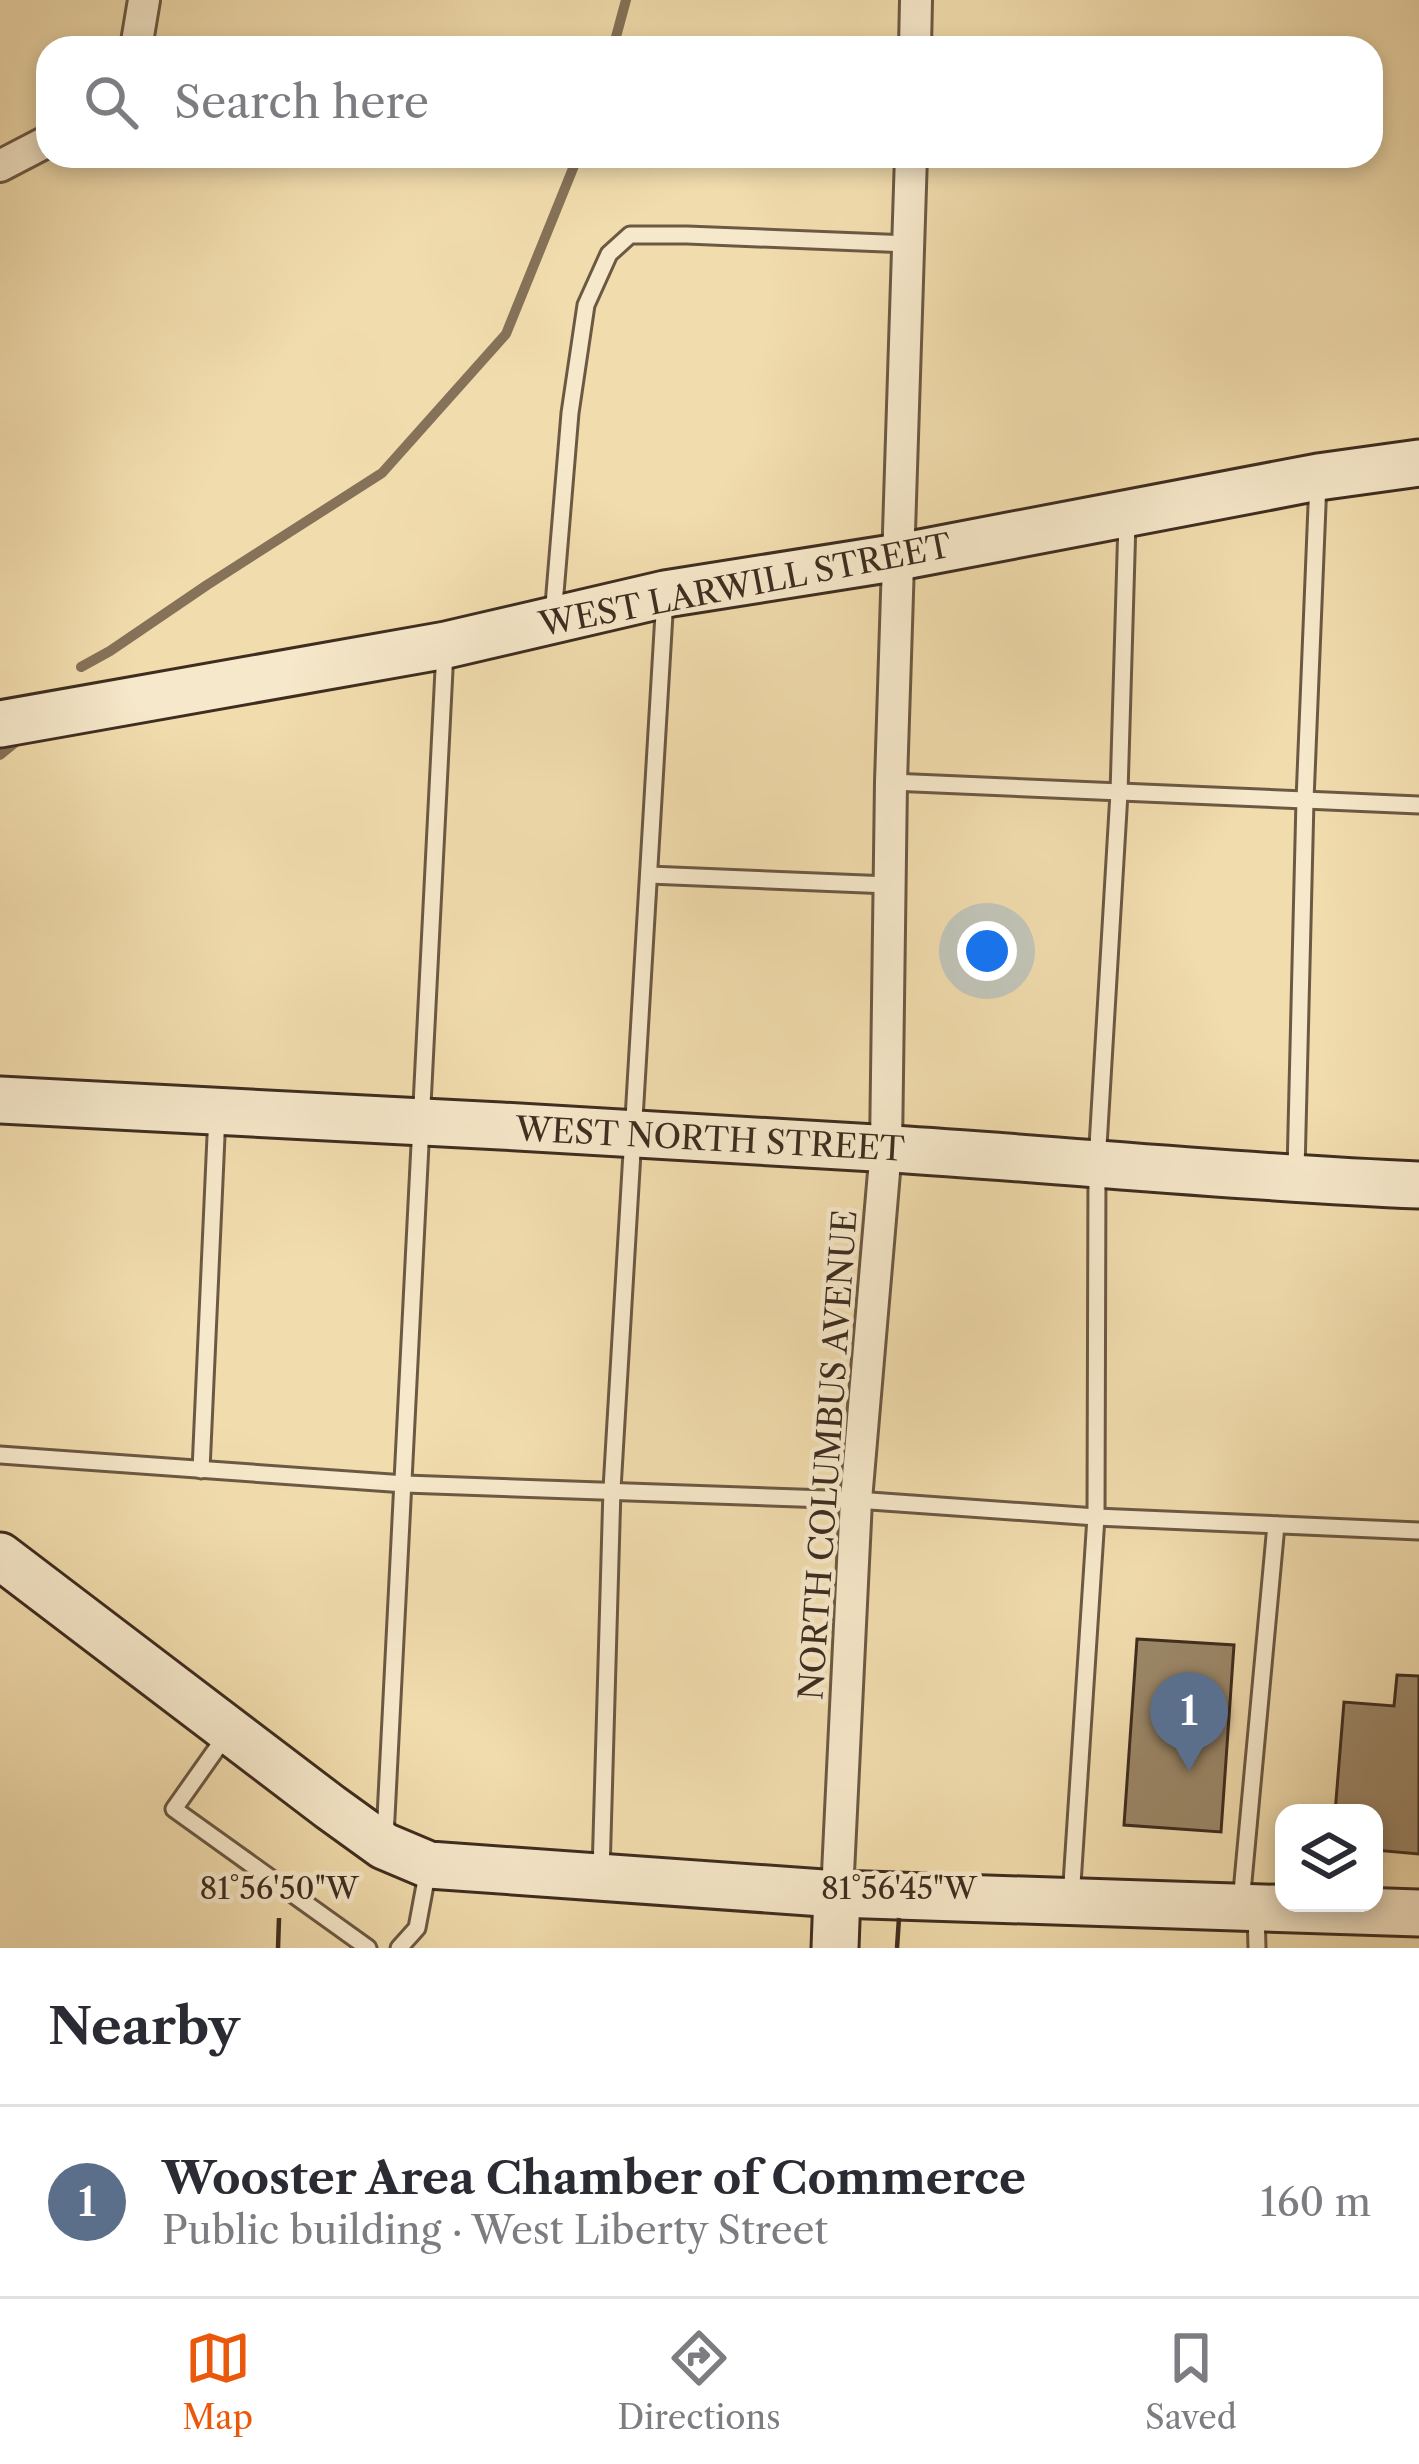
<!DOCTYPE html>
<meta charset="utf-8">
<style>
body{margin:0;font-family:"Libre Caslon Text",serif;background:#f7f7f7;color:#2b2b33}
.controls{position:absolute;right:36px;bottom:36px;display:grid;overflow:hidden;border-radius:24px;box-shadow:0 6px 18px #0003}
.controls button{width:108px;height:108px;display:grid;place-items:center;padding:0;border:0;border-bottom:3px solid #e1e1e2;background:#fff;color:#2b2b33;font:60px sans-serif}
.you{position:absolute;left:987px;top:951px;width:42px;height:42px;margin:-30px;border:9px solid #fff;border-radius:50%;background:#1a73e8;box-shadow:0 0 0 18px #1a73e833}
.badge{display:grid;place-items:center;width:78px;height:78px;border-radius:50%;background:#ea580c;color:#fff;font-size:39px;font-weight:700}
.pin{position:absolute;translate:-50% -99px;filter:drop-shadow(0 3px 6px #0008)}
.pin::after{content:'';position:absolute;top:63px;width:42px;height:36px;background:inherit;clip-path:polygon(0 0,100% 0,50% 100%)}
.list{margin:0;padding:0;list-style:none}
h2{display:flex;justify-content:space-between;align-items:center;height:156px;margin:0;padding:0 48px;font-size:51px}
h2 small{font-size:39px;font-weight:400;color:#7c7c81}
.list li{display:grid;grid-template-columns:78px 1fr auto;gap:36px;align-items:center;box-sizing:border-box;height:192px;padding:0 48px;border-top:3px solid #e1e1e2}
.list b{display:block;font-size:45px;white-space:nowrap}
.list p{margin:0;font-size:39px;white-space:nowrap;color:#7c7c81}
.list em{font-size:39px;font-style:normal;color:#7c7c81}
.icon{flex:none;width:66px;height:66px;fill:none;stroke:currentColor;stroke-width:2;stroke-linecap:round;stroke-linejoin:round}
.map{position:relative;flex:none;width:1419px;height:1948px;overflow:hidden}
.search{position:absolute;background:#fff;box-shadow:0 6px 18px #0003;left:36px;right:36px;top:36px;height:132px;display:flex;align-items:center;gap:30px;box-sizing:border-box;padding:0 42px;border-radius:36px;color:#7c7c81;font-size:45px}
.sheet{height:348px;background:#fff}
nav{display:flex;justify-content:space-around;align-items:center;box-sizing:border-box;height:168px;border-top:3px solid #e1e1e2;background:#fff;font-size:33px;color:#7c7c81}
nav a{display:grid;justify-items:center;gap:6px}
nav .on{color:#ea580c}
.map>svg:first-child{display:block}
</style>
<div class="map">
<svg width="1419" height="1948" viewBox="0 0 1419 1948">
<rect width="100%" height="100%" fill="#f1dcad"/>
<filter id="stains"><feTurbulence type="fractalNoise" baseFrequency=".00167" numOctaves="4"/><feColorMatrix values="0 0 0 0 .2 0 0 0 0 .09 0 0 0 0 .02 0 0 0 .5 -.17"/></filter>
<radialGradient id="worn" r=".72"><stop offset=".6" stop-color="#630" stop-opacity="0"/><stop offset="1" stop-color="#630" stop-opacity=".3"/></radialGradient>
<g fill="none" stroke-linecap="round" stroke-linejoin="round">
<g stroke="#857258" stroke-width="10">
<polyline points="613,48 626,0"/>
<polyline points="81,667 110,651 207,585 382,473 506,334 578,156"/>
<polyline points="0,755 22,737"/>
</g>
</g>
<g fill="#9c8869" stroke="#3f2d20" stroke-width="3">
<polygon points="1137,1639 1234,1645 1221,1832 1124,1825"/>
<polygon points="1397,1675 1419,1676 1419,1854 1374,1850 1374,1813 1335,1813 1344,1702 1394,1706"/>
</g>
<g fill="none" stroke-linecap="round" stroke-linejoin="round">
<defs>
<g id="lane">
<polyline points="553,617 570,413 586,305 609,254 630,235 687,235 909,244"/>
<polyline points="891,782 1419,805"/>
<polyline points="649,875 889,885"/>
<polyline points="1296,1171 1305,800 1318,481"/>
<polyline points="0,1455 405,1484 856,1500 1096,1517 1419,1531"/>
<polyline points="201,1470 217,1114"/>
<polyline points="227,1734 174,1809 368,1948"/>
<polyline points="385,1837 445,650"/>
<polyline points="601,1873 612,1489 665,597"/>
<polyline points="1071,1899 1096,1517 1097,1163 1119,793 1127,521"/>
<polyline points="1241,1903 1276,1525"/>
<polyline points="1256,1910 1257,1948"/>
<polyline points="399,1948 417,1928 428,1869"/>
</g>
<g id="street">
<polyline points="136,48 144,0"/>
<polyline points="915,48 916,0"/>
<polyline points="0,166 48,141"/>
<polyline points="837,1894 856,1500 886,1149 891,782 911,156"/>
</g>
<g id="secondary">
<polyline points="0,724 446,645 665,594 899,557 1318,477 1419,463"/>
<path d="M 0,1100 C 297,1115 595,1130 892,1149 C 1068,1160 1243,1178 1419,1185"/>
<polyline points="0,1556 330,1807 384,1846 429,1865 837,1894 1419,1913"/>
<polyline points="835,1948 837,1894"/>
</g>
</defs>
<use href="#lane" stroke="#6c5943" stroke-width="21"/>
<use href="#street" stroke="#6c5943" stroke-width="36"/>
<use href="#secondary" stroke="#3f2d20" stroke-width="51"/>
<use href="#lane" stroke="#f6e8ca" stroke-width="15"/>
<use href="#street" stroke="#f6e8ca" stroke-width="30"/>
<use href="#secondary" stroke="#f6e8ca" stroke-width="45"/>
</g>
<path fill="none" stroke="#3f2d20" stroke-width="4.5" d="M 278,1948 L 279,1918M 897,1948 L 899,1918"/>
<g text-anchor="middle" dominant-baseline="central" stroke-width="9" stroke-linejoin="round" paint-order="stroke">
<g font-size="33" fill="#3f2d20" stroke="#f6e8ca">
<text transform="translate(745 585) rotate(-11)">WEST LARWILL STREET</text>
<text transform="translate(710 1139) rotate(3)">WEST NORTH STREET</text>
<text transform="translate(828 1455) rotate(-86)">NORTH COLUMBUS AVENUE</text>
</g>
</g>
<g font-size="30" text-anchor="middle" fill="#3f2d20" stroke="#f6e8ca" stroke-width="9" stroke-linejoin="round" paint-order="stroke">
<text x="279" y="1899">81°56'50"W</text>
<text x="899" y="1899">81°56'45"W</text>
</g>
<rect width="100%" height="100%" filter="url(#stains)"/>
<rect width="100%" height="100%" fill="url(#worn)"/>
</svg>
<div class="controls">
<button><svg class="icon" aria-label="layers" viewBox="0 0 24 24"><path d="M12 4l9 5-9 5-9-5zM3 14l9 5 9-5"/></svg></button>
</div>
<div class="you"></div>
<div class="pin badge" style="left:1189px;top:1771px;background:#5c6f8a">1</div>
<div class="search"><svg class="icon" aria-label="search" viewBox="0 0 24 24"><circle cx="10" cy="10" r="6"/><path d="M15 15l6 6"/></svg>Search here</div>
</div>
<section class="sheet">
<h2>Nearby<small></small></h2>
<ul class="list">
<li><span class="badge" style="background:#5c6f8a">1</span><div><b>Wooster Area Chamber of Commerce</b><p>Public building · West Liberty Street</p></div><em>160 m</em></li>
</ul>
</section>
<nav>
<a class="on"><svg class="icon" aria-label="map" viewBox="0 0 24 24"><path d="M3 6l6-2 6 2 6-2v14l-6 2-6-2-6 2zM9 4v14M15 6v14"/></svg>Map</a>
<a><svg class="icon" aria-label="directions" viewBox="0 0 24 24"><path d="M12 3l9 9-9 9-9-9zM9 14v-3h6M13 9l2 2-2 2"/></svg>Directions</a>
<a><svg class="icon" aria-label="saved" viewBox="0 0 24 24"><path d="M7 4h10v16l-5-4-5 4z"/></svg>Saved</a>
</nav>
